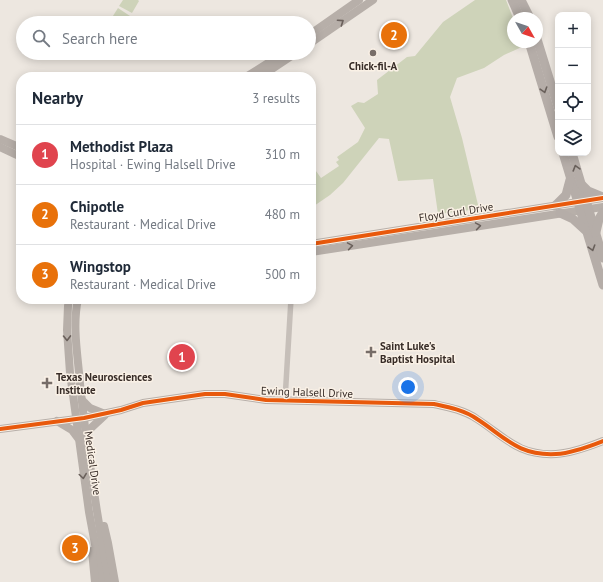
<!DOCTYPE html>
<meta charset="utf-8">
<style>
body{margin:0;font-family:"PT Sans",sans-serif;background:#f2f2f3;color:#1f2937}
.controls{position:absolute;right:12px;top:12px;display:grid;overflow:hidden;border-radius:8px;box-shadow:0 2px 10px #0003}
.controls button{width:36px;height:36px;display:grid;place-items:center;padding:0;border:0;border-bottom:1px solid #e0e1e3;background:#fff;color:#1f2937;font:20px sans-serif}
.compass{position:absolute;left:507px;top:12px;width:36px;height:36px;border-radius:50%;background:#fff;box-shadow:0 2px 10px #0003;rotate:130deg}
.you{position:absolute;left:408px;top:387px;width:14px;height:14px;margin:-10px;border:3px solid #fff;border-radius:50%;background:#1a73e8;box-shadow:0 0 0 6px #1a73e833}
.badge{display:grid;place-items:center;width:26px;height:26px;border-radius:50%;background:#111827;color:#fff;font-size:13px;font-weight:700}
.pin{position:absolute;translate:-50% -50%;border:2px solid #fff;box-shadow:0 1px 4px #0006}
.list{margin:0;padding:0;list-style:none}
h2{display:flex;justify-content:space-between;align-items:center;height:52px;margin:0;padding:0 16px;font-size:17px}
h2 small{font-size:13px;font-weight:400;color:#747a83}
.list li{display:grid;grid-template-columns:26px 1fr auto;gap:12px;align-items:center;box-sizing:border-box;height:60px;padding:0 16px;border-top:1px solid #e0e1e3}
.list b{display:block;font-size:15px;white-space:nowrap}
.list p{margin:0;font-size:13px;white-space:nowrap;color:#747a83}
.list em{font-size:13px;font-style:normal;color:#747a83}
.icon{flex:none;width:22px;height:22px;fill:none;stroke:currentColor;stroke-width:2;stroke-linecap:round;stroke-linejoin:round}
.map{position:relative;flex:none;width:603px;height:582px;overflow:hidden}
.search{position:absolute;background:#fff;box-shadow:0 2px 10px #0003;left:16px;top:16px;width:300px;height:44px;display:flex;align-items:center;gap:10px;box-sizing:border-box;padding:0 14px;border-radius:22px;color:#747a83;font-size:15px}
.panel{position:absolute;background:#fff;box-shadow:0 2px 10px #0003;left:16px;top:72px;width:300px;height:232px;border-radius:16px}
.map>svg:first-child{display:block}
</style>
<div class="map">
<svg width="603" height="582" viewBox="0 0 603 582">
<rect width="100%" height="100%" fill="#ede7e0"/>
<g fill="#ced3b9">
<polygon points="123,0 138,0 139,1 132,13 119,6"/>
<polygon points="475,0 506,0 513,18 513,42 523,42 524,46 504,55 484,68 457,78 450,97 462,138 479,209 438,214 433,179 398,181 389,139 379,138 343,183 330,195 311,208 311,164 321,178 339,166 336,162 339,160 337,157 358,142 365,128 351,106 358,102 364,103 378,94 377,80 407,57 415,56 443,22"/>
<polygon points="118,8 130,16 126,23 117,23 111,19"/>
</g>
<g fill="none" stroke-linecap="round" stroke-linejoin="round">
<polyline stroke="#c6bfb9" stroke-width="5.5" points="285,400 291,299"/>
<g stroke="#b7afa9" stroke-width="8">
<polyline points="309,35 359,0"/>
<polyline points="309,44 373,0"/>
<polyline points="246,77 284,53"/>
<polyline points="260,77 296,53"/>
<polyline points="0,139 21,148"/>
<polyline points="0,147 21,157"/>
<polyline points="311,244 603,198"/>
<polyline points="311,252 603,207"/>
<polyline points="69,299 68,306 67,330 70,373 89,512 102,582"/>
<path d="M 78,299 C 72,327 78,356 80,384 C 87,450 97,516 109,582"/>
<polyline points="82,400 90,408 105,414"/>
<polyline points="57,421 72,430 78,438"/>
<path d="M 0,429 L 84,418 L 121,410 L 143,403 L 205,394 L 225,394 L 266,400 L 434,404 C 448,407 464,410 477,419 C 505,437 518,456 556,454 C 572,453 588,447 603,441"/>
<polyline points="86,438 91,428 105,415"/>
<polyline points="104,526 108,543 115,582"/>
<polyline points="92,551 95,582"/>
</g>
<g stroke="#b5ada8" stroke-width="9">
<polyline points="512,0 520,18"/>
<polyline points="521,0 530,18"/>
<polyline points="537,39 558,107"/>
<polyline points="529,42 558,137"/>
<polyline points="563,153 603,285"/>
<polyline points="572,153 603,258"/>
<polyline points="581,184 588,191 603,197"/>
<polyline points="555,206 566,195 570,180"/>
<polyline points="560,213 573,219 585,230"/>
<polyline points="596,232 599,219 603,212"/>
</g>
<defs>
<g id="cycleway">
<polyline points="311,244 603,198"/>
<path d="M 0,429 L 84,418 L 121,410 L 143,403 L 205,394 L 225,394 L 266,400 L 434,404 C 448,407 464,410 477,419 C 505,437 518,456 556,454 C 572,453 588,447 603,441"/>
</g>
</defs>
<use href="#cycleway" stroke="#faf1e6" stroke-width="6"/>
<use href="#cycleway" stroke="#e8590c" stroke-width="4"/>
</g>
<defs><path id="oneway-chevron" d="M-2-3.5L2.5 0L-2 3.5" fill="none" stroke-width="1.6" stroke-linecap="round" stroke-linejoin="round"/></defs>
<g stroke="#6a605b">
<use href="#oneway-chevron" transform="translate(341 22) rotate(-34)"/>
<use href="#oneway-chevron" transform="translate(478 226) rotate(-9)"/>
<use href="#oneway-chevron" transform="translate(350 246) rotate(-9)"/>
<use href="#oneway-chevron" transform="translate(67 338) rotate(89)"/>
<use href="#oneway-chevron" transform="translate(83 476) rotate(82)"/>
</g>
<g stroke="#69605b">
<use href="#oneway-chevron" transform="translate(544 90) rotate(73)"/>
<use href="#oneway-chevron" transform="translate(576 168) rotate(-106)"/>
<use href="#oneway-chevron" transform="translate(592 248) rotate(73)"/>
</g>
<g fill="#776d68" stroke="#faf1e6" stroke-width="1.5">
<circle cx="373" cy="53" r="4"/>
<path d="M369 346h4v4h4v4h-4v4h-4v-4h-4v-4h4z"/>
<path d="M45 377h4v4h4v4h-4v4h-4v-4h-4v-4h4z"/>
</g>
<g text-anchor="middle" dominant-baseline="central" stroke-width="3" stroke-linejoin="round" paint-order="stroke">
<g font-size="11" font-weight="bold" fill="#372c27" stroke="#faf1e6" text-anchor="start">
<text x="373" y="66" text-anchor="middle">Chick-fil-A</text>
<text x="380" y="346">Saint Luke's<tspan x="380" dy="13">Baptist Hospital</tspan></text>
<text x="56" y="377">Texas Neurosciences<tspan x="56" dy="13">Institute</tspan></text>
</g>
<g font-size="11" fill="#372c27" stroke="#faf1e6">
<text transform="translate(456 212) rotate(-9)">Floyd Curl Drive</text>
<text transform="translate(307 392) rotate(2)">Ewing Halsell Drive</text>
<text transform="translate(93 463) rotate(82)">Medical Drive</text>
</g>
</g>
</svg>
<div class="controls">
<button>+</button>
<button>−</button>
<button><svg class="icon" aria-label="locate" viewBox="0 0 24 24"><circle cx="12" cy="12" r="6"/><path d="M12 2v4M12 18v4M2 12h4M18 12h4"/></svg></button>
<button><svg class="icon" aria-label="layers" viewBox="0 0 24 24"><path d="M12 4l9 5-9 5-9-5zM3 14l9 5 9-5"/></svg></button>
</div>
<svg class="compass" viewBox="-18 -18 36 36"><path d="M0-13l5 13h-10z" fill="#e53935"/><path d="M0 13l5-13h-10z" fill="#747a83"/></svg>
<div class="you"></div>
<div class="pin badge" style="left:182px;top:357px;background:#e0444e">1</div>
<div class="pin badge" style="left:394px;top:35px;background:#e8710a">2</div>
<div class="pin badge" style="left:75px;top:548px;background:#e8710a">3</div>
<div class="search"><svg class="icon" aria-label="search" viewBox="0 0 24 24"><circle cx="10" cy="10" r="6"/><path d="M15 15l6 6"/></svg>Search here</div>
<section class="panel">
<h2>Nearby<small>3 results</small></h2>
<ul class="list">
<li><span class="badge" style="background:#e0444e">1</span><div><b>Methodist Plaza</b><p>Hospital · Ewing Halsell Drive</p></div><em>310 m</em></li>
<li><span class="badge" style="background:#e8710a">2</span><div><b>Chipotle</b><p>Restaurant · Medical Drive</p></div><em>480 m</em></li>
<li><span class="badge" style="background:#e8710a">3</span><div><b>Wingstop</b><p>Restaurant · Medical Drive</p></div><em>500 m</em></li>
</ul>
</section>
</div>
